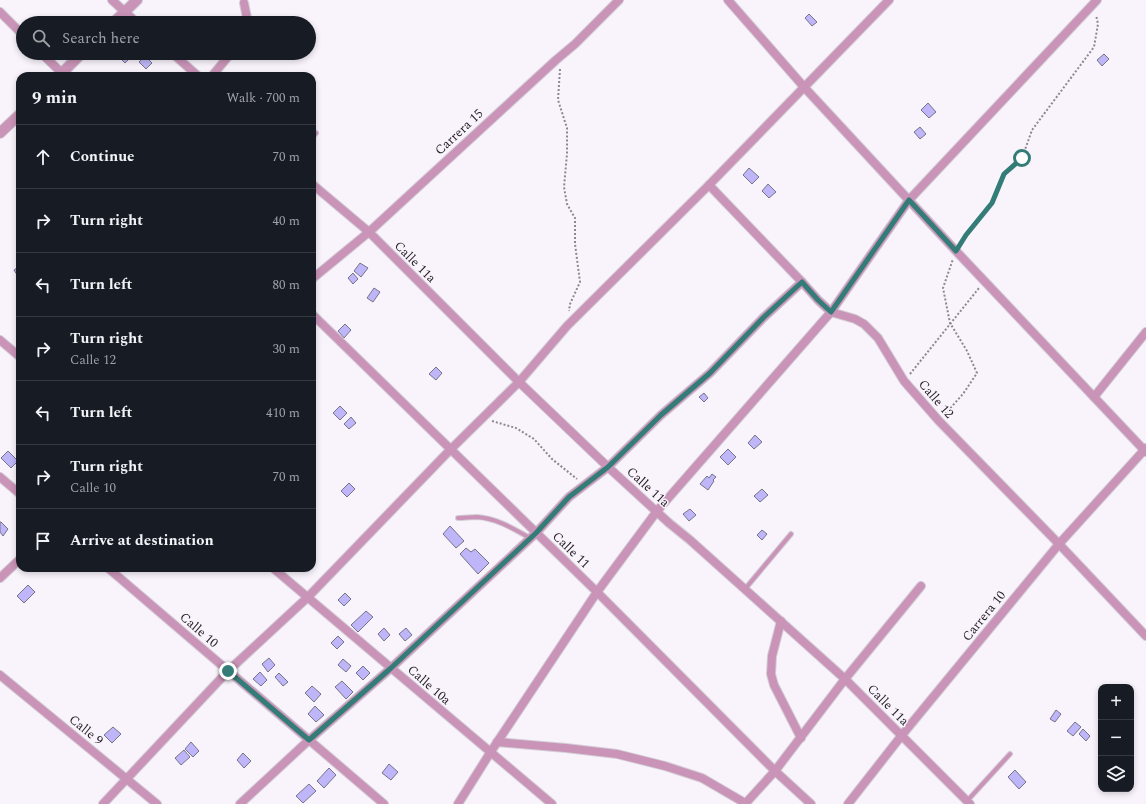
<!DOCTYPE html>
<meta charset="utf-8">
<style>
body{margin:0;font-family:Spectral,serif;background:#20242c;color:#f1f3f6}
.controls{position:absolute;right:12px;bottom:12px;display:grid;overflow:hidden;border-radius:8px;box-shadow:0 2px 6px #0003}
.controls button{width:36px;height:36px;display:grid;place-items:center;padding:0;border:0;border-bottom:1px solid #363941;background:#171b24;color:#f1f3f6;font:20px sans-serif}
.stop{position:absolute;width:12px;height:12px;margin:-9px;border:3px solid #347c77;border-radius:50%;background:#fff}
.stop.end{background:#347c77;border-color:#fff;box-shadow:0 1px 4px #0008}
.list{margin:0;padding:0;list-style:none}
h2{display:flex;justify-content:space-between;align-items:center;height:52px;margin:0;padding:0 16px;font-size:17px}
h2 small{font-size:13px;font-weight:400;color:#9ea1a6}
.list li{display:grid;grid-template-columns:26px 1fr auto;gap:12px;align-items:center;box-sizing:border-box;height:64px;padding:0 16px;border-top:1px solid #363941}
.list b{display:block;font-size:15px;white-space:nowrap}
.list p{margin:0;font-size:13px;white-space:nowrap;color:#9ea1a6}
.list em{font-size:13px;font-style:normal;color:#9ea1a6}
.icon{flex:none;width:22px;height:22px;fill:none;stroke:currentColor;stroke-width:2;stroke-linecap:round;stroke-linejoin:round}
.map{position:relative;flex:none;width:1146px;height:804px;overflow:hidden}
.search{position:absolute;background:#171b24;box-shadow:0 2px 6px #0003;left:16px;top:16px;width:300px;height:44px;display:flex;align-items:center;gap:10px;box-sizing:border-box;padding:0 14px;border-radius:22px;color:#9ea1a6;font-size:15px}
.panel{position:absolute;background:#171b24;box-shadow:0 2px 6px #0003;left:16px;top:72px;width:300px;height:500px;border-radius:12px}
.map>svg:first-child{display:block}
</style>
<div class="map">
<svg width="1146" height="804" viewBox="0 0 1146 804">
<rect width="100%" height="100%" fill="#f9f3fc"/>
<g fill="#beb6f8" stroke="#767489">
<polygon points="809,14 817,22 812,26 805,18"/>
<polygon points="121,53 127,53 131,57 125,63 118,56"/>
<polygon points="1104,54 1109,59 1102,66 1097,60"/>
<polygon points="145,56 152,63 146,69 139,62"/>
<polygon points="928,103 936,112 929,118 921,110"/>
<polygon points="920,127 926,134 920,139 914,132"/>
<polygon points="749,168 759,177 752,184 743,175"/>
<polygon points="768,184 776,192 769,198 762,191"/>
<polygon points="360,263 368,268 361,277 354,271"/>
<polygon points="20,266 20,277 19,278 14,270"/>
<polygon points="353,273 358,279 353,284 348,278"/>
<polygon points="374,288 380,292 373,302 367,298"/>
<polygon points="345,324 351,330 344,338 338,331"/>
<polygon points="436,367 442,373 436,380 429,374"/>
<polygon points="704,393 708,398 704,402 699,397"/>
<polygon points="340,406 347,413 340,420 333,413"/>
<polygon points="351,417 356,423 349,429 344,424"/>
<polygon points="755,435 762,442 754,449 748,443"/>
<polygon points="728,449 736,457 728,465 720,457"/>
<polygon points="8,451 18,461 11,468 1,458"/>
<polygon points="712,474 716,477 713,480 714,481 708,490 700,484 707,476 709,478"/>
<polygon points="349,483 355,489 347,497 341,491"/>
<polygon points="762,489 768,495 760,502 754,496"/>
<polygon points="690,509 696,515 689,521 683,514"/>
<polygon points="0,522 1,522 8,529 3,536 0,532"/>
<polygon points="450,526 464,541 456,548 443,534"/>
<polygon points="762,530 767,534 762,540 757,535"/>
<polygon points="466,548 471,552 475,549 489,563 478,574 460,554"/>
<polygon points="28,585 35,592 24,603 17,596"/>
<polygon points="345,593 351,599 344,606 338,600"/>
<polygon points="366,611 373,617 358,632 351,625"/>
<polygon points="384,628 390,635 384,641 378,634"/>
<polygon points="406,628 412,635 405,641 399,634"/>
<polygon points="338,636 344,642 337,649 331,643"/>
<polygon points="269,658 275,665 268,672 262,664"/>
<polygon points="343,659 351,666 346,672 338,665"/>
<polygon points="363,666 370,673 363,680 356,673"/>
<polygon points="260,672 267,680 261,686 253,679"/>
<polygon points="279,673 288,682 283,686 275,677"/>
<polygon points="342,681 353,692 346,699 335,687"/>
<polygon points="312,686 321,694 314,702 305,693"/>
<polygon points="315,706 324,715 316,722 308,714"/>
<polygon points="1056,710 1061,714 1055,722 1050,719"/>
<polygon points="1075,722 1081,727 1073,736 1067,731"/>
<polygon points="113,727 121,734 112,743 104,735"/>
<polygon points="1083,729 1090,736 1086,741 1079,734"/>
<polygon points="191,742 199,751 193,757 185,749"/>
<polygon points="184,750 190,757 181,765 175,758"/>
<polygon points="243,753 251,761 244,768 237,760"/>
<polygon points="389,764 398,772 391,780 382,773"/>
<polygon points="329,768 336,775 324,788 317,781"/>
<polygon points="1015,770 1026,782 1019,789 1008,777"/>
<polygon points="309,784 316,791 303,803 296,796"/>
</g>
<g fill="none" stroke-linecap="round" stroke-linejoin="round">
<defs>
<g id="service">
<polyline points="312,138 316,133"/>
<path d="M 458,518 C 464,518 471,517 477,517 C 496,518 514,529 530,538"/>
<polyline points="745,589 791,534"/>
<polyline points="967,801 1010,754"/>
</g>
<g id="minor">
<polyline points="112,0 137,23"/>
<polyline points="728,0 804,87 956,251 1146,452"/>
<polyline points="244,3 248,23"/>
<polyline points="0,12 23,35"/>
<polyline points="41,53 65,76"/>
<polyline points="172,53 198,76"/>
<polyline points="212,76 231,53"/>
<polyline points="312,184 369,232 519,382 608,467 669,523 690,540 845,679 970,804"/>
<polyline points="709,185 802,282 818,300 831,312 855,319 864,324 878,338 904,381 939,421 1059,544 1146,636"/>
<polyline points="312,279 369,232 556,60 575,44 619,0"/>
<polyline points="312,314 597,592 775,771 811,804"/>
<polyline points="0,340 20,357"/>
<polyline points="1094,397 1146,332"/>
<polyline points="0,477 20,494"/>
<polyline points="108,568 384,804"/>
<polyline points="273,568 552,804"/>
<polyline points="0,578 20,559"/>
<polyline points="781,621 772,656 771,674 774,685 801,738"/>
<polyline points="0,675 157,804"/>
<polyline points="497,742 566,748 617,754 665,766 702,778 745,803"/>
<polyline points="103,804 228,671 308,597 450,450 519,382 567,326 709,185 889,0"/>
<polyline points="240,804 309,740 391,668 536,533 569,497 608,467 661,415 710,373 763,318 802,282"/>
<polyline points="458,804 490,753 597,592 657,511 831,312 909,200 1097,0"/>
<polyline points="745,804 775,771 845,679 921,586"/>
<polyline points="848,804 902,735 1059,544 1146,448"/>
</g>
<g id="tertiary">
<polyline points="113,23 137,0"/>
<polyline points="59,76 82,53"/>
<polyline points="0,133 20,114"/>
</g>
</defs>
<use href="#service" stroke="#d3cdd6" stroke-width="6"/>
<use href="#minor" stroke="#d3cdd6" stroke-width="10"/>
<use href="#tertiary" stroke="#d3cdd6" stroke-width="12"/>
<g stroke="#8d8790" stroke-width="2" stroke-dasharray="2 2" stroke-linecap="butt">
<polyline points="560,69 558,100 567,128 567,154 564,187 567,204 575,218 575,244 580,282 570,304 569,311"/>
<polyline points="961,243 992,203 1004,174 1022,158 1032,130 1094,47 1098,24 1096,15"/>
<polyline points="910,374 979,288"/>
<polyline points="945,414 963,394 977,373 967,351 950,323 943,288 953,259"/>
<polyline points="492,421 516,428 534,439 552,459 577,479"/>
</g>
<use href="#service" stroke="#c994b7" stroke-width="4"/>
<use href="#minor" stroke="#c994b7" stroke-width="8"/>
<use href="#tertiary" stroke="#c994b7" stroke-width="10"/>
</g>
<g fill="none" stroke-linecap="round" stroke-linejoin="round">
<polyline stroke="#347c77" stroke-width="5" points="228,671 309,740 391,668 536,533 569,497 608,467 661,415 710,373 763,318 802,282 818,300 831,312 909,200 956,251 966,235 992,203 1004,174 1022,158"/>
</g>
<g text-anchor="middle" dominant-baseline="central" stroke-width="3" stroke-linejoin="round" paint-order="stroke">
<g font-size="13" fill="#241f27" stroke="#f9f3fc">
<text transform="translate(459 132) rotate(-43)">Carrera 15</text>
<text transform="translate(415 262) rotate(45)">Calle 11a</text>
<text transform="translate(936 399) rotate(49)">Calle 12</text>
<text transform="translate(648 487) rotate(42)">Calle 11a</text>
<text transform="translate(571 550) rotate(44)">Calle 11</text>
<text transform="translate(984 616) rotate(-51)">Carrera 10</text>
<text transform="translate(199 630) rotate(41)">Calle 10</text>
<text transform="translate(429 685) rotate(41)">Calle 10a</text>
<text transform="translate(888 705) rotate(45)">Calle 11a</text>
<text transform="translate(86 730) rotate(39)">Calle 9</text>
</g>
</g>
</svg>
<div class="controls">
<button>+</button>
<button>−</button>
<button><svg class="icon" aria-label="layers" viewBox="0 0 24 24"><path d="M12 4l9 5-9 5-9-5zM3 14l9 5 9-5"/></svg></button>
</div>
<div class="stop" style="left:1022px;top:158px"></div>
<div class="stop end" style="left:228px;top:671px"></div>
<div class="search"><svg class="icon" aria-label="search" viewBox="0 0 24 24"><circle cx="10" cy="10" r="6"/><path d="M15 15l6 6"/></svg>Search here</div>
<section class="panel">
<h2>9 min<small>Walk · 700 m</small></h2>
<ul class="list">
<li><svg class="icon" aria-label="ahead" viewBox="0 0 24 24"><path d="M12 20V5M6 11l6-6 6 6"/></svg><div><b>Continue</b></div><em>70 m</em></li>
<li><svg class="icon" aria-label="right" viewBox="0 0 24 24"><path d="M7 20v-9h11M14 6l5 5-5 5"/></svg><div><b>Turn right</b></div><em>40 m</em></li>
<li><svg class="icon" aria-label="left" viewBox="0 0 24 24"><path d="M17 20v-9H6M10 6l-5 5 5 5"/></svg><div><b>Turn left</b></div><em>80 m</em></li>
<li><svg class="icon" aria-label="right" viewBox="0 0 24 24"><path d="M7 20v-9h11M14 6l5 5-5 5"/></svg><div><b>Turn right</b><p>Calle 12</p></div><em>30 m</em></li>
<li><svg class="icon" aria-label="left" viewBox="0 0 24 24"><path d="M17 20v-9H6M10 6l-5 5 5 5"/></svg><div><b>Turn left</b></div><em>410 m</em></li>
<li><svg class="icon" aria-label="right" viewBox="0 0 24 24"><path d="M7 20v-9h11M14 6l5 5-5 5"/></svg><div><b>Turn right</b><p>Calle 10</p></div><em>70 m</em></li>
<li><svg class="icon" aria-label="arrive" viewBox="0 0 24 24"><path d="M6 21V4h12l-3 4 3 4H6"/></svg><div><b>Arrive at destination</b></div></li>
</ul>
</section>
</div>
